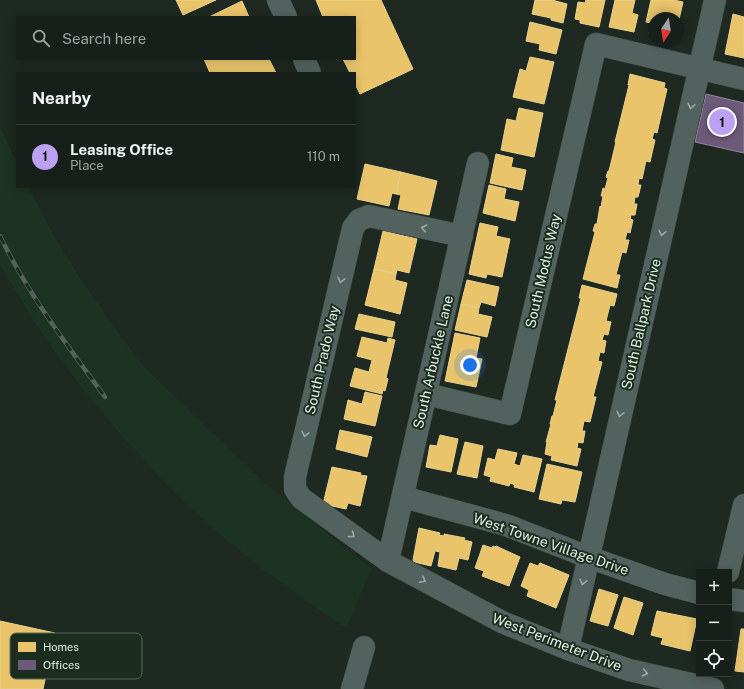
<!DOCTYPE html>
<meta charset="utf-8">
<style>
body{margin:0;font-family:"Public Sans",sans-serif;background:#1f2722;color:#f1f3f6}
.controls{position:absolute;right:12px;bottom:12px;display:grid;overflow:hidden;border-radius:0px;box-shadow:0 2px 10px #0003}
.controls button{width:36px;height:36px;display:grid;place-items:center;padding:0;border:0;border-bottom:1px solid #353d38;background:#161f19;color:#f1f3f6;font:20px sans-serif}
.compass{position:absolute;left:648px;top:12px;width:36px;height:36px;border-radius:50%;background:#161f19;box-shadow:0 2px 10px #0003;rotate:192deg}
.you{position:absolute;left:470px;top:365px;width:14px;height:14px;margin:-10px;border:3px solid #fff;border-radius:50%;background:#1a73e8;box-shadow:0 0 0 6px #1a73e833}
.badge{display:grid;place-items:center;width:26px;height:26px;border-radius:50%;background:#bca0f2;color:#111;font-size:13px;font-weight:700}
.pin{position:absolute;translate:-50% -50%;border:2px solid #fff;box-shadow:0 1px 4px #0006}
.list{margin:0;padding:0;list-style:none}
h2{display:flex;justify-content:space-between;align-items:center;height:52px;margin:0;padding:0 16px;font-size:17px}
h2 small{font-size:13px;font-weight:400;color:#9ea2a2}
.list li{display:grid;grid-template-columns:26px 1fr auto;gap:12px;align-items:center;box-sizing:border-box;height:64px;padding:0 16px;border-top:1px solid #353d38}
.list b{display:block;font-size:15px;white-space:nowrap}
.list p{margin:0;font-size:13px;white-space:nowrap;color:#9ea2a2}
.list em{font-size:13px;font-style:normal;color:#9ea2a2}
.icon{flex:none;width:22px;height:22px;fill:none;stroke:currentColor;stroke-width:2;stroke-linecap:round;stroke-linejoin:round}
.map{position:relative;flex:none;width:744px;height:689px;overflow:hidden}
.search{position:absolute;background:#161f19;box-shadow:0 2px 10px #0003;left:16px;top:16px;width:340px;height:44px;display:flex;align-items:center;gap:10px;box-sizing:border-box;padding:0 14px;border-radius:0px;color:#9ea2a2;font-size:15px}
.panel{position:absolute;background:#161f19;box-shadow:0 2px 10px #0003;left:16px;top:72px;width:340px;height:116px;border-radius:0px}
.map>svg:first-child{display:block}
</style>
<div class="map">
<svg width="744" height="689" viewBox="0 0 744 689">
<rect width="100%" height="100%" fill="#1e2921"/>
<polygon fill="#1c3323" points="0,126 17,164 17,187 28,187 52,232 78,275 117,331 137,358 148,371 267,485 372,569 346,628 305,600 265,571 227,540 190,507 155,472 122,436 90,398 60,359 32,318 0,265"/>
<g fill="#e9c46a" stroke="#e8d18f">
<polygon points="176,0 216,0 183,15"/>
<polygon points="316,0 381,0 413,69 360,94 355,84 355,73 350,73 343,59 355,59 355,17 323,17"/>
<polygon points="535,0 552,0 567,4 563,23 551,20 551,18 532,14"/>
<polygon points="586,0 605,0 599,27 580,23 580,20 575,19 578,2 585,3"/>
<polygon points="615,0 635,0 632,13 638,15 634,32 609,27"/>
<polygon points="651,0 674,0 683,2 678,24 678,18 654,18 654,35 649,34 651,23 646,22"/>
<polygon points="242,1 249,17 209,17"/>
<polygon points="733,14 744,17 744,58 725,54"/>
<polygon points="530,22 562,30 556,54 539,50 540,44 526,41"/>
<polygon points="530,57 554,62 544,104 513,97 520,69 526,71"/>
<polygon points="204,59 269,59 276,73 210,73"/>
<polygon points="630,74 665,83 664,88 667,89 657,133 654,132 652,139 655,140 650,162 646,161 642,179 639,178 638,185 641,185 638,197 635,197 634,204 637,204 635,215 631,215 630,219 633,220 630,233 627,232 625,240 629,240 626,253 622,252 616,275 620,275 617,288 583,279 595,232 593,231 595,224 597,224 600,206 601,207 603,196 601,196 603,188 605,189 608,178 606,177 608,171 609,171 616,142 615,142 629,85 628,85"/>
<polygon points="519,108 543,113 534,157 501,150 507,119 516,121"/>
<polygon points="496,154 513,158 511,167 526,170 522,190 490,183"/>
<polygon points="365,164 401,172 396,194 392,193 389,206 357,199"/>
<polygon points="401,172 437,181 429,215 398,209 401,195 396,194"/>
<polygon points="489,185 506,189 504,199 519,202 515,221 483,213"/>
<polygon points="480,223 498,227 496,236 510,239 502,277 487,274 486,278 469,274"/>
<polygon points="383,231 417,239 409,273 397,270 396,274 374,269"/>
<polygon points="374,269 396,274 395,280 407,283 400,314 365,305"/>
<polygon points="467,280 499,287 495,306 481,302 479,308 461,304"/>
<polygon points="582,285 617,294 614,306 610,305 606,321 611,322 608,335 604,334 602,340 606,341 604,353 600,352 598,361 602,362 593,397 596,397 590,422 584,421 582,431 585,431 583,443 578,442 577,448 581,449 577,466 551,460 552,456 545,454 547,442 546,442 551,424 550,424 552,416 553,416 557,400 555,400 581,298 579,298"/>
<polygon points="461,304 479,308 478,314 492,317 487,337 455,330"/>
<polygon points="359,314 395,322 392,337 355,329"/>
<polygon points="455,333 480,338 476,358 482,359 476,387 445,381"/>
<polygon points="362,337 387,343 388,338 395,340 386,378 388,379 385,391 383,390 382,394 350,386 355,368 369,372 372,360 357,356"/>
<polygon points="365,392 382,396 375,426 344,419 348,400 362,404"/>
<polygon points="340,430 372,437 367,457 336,449"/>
<polygon points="440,435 458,439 451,472 426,467 430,445 437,446"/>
<polygon points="465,442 483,446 477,478 457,474"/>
<polygon points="498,449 517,453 514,464 520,466 523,455 542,459 534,492 514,487 515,485 510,483 509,486 490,481 491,477 484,475 488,458 495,460"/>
<polygon points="547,464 582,472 575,502 562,500 561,504 539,499"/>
<polygon points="332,467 361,473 360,475 367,476 360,506 348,503 346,509 323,504"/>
<polygon points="419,528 440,533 439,535 444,536 444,534 465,538 464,540 472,542 468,560 459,558 456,570 438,566 440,552 435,551 431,566 414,562 413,560"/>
<polygon points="483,545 492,548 493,546 495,547 496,546 520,557 509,586 482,576 484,571 475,568"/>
<polygon points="530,563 538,566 540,563 569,575 556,608 527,596 529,590 521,586"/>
<polygon points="599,589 618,595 608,626 590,621"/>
<polygon points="624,597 643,603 633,635 614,628"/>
<polygon points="657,611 697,619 690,651 661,644 663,638 651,635"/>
<polygon points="0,621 55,633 43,689 0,689"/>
<polygon points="741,629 744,629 744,672 735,671"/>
</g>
<polygon fill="#6d597a" stroke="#91869a" points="706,94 744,103 744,153 695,142"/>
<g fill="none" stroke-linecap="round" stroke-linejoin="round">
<defs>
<g id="minor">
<polyline points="278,0 286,17"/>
<polyline points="304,59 310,73"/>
<polyline points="462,236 369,216 359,220 353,228 295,477 295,489 301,498 388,561 502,622 568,649 629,670 713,689"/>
<polyline points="426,394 510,414 596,44 744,79"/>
<polyline points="403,497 506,525 588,557 665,584 699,593"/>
<polyline points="388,561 478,163"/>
<polyline points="728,572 744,505"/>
<polyline points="729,599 744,601"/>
<polyline points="568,649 715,0"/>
<polyline points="352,689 364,647"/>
</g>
</defs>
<use href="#minor" stroke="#3b443d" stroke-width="23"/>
<use href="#minor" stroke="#52625f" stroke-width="22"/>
<defs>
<path id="rail" d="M 0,236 C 28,294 67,345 105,397"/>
</defs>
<use href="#rail" stroke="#55625c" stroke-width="4.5"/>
<use href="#rail" stroke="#1a2d1f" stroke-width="3" stroke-dasharray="9" stroke-linecap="butt"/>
</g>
<defs><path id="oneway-chevron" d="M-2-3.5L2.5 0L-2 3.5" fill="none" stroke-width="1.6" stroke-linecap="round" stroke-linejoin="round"/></defs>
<g stroke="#9ba9a2">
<use href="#oneway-chevron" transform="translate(691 106) rotate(103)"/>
<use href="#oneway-chevron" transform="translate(424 228) rotate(-167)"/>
<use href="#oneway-chevron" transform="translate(662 233) rotate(103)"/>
<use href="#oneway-chevron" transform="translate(341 280) rotate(103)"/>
<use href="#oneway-chevron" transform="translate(620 414) rotate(103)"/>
<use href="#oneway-chevron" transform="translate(305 434) rotate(103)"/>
<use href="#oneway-chevron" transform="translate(352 535) rotate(36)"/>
<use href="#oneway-chevron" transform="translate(423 580) rotate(28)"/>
<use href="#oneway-chevron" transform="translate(583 582) rotate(103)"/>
<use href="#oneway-chevron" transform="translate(645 673) rotate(13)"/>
</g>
<g text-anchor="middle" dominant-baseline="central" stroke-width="4" stroke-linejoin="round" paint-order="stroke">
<g font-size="14" fill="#e4f0e6" stroke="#1a2d1f">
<text transform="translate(543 271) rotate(-77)">South Modus Way</text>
<text transform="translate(641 324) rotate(-77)">South Ballpark Drive</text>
<text transform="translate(322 360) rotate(-77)">South Prado Way</text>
<text transform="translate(433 362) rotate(-77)">South Arbuckle Lane</text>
<text transform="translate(551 544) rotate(19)">West Towne Village Drive</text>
<text transform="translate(557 642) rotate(21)">West Perimeter Drive</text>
</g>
</g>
<rect x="10" y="633" width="132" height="46" rx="6" fill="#1a2d1f" stroke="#57685b" stroke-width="1"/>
<rect x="18" y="642" width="18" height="10" fill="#e9c46a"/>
<rect x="18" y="660" width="18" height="10" fill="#6d597a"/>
<g font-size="11" fill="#e4f0e6">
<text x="43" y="651">Homes</text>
<text x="43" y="669">Offices</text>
</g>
</svg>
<div class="controls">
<button>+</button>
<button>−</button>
<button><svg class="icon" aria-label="locate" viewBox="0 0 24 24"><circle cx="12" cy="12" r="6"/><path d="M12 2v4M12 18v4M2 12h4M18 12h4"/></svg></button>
</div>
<svg class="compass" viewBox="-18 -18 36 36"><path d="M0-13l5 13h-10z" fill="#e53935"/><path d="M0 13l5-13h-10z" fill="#9ea2a2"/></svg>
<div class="you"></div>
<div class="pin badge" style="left:722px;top:122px">1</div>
<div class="search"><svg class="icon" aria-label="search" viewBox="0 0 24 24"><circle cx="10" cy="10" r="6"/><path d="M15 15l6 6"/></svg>Search here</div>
<section class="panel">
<h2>Nearby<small></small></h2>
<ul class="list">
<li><span class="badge">1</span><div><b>Leasing Office</b><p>Place</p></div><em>110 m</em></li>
</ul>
</section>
</div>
